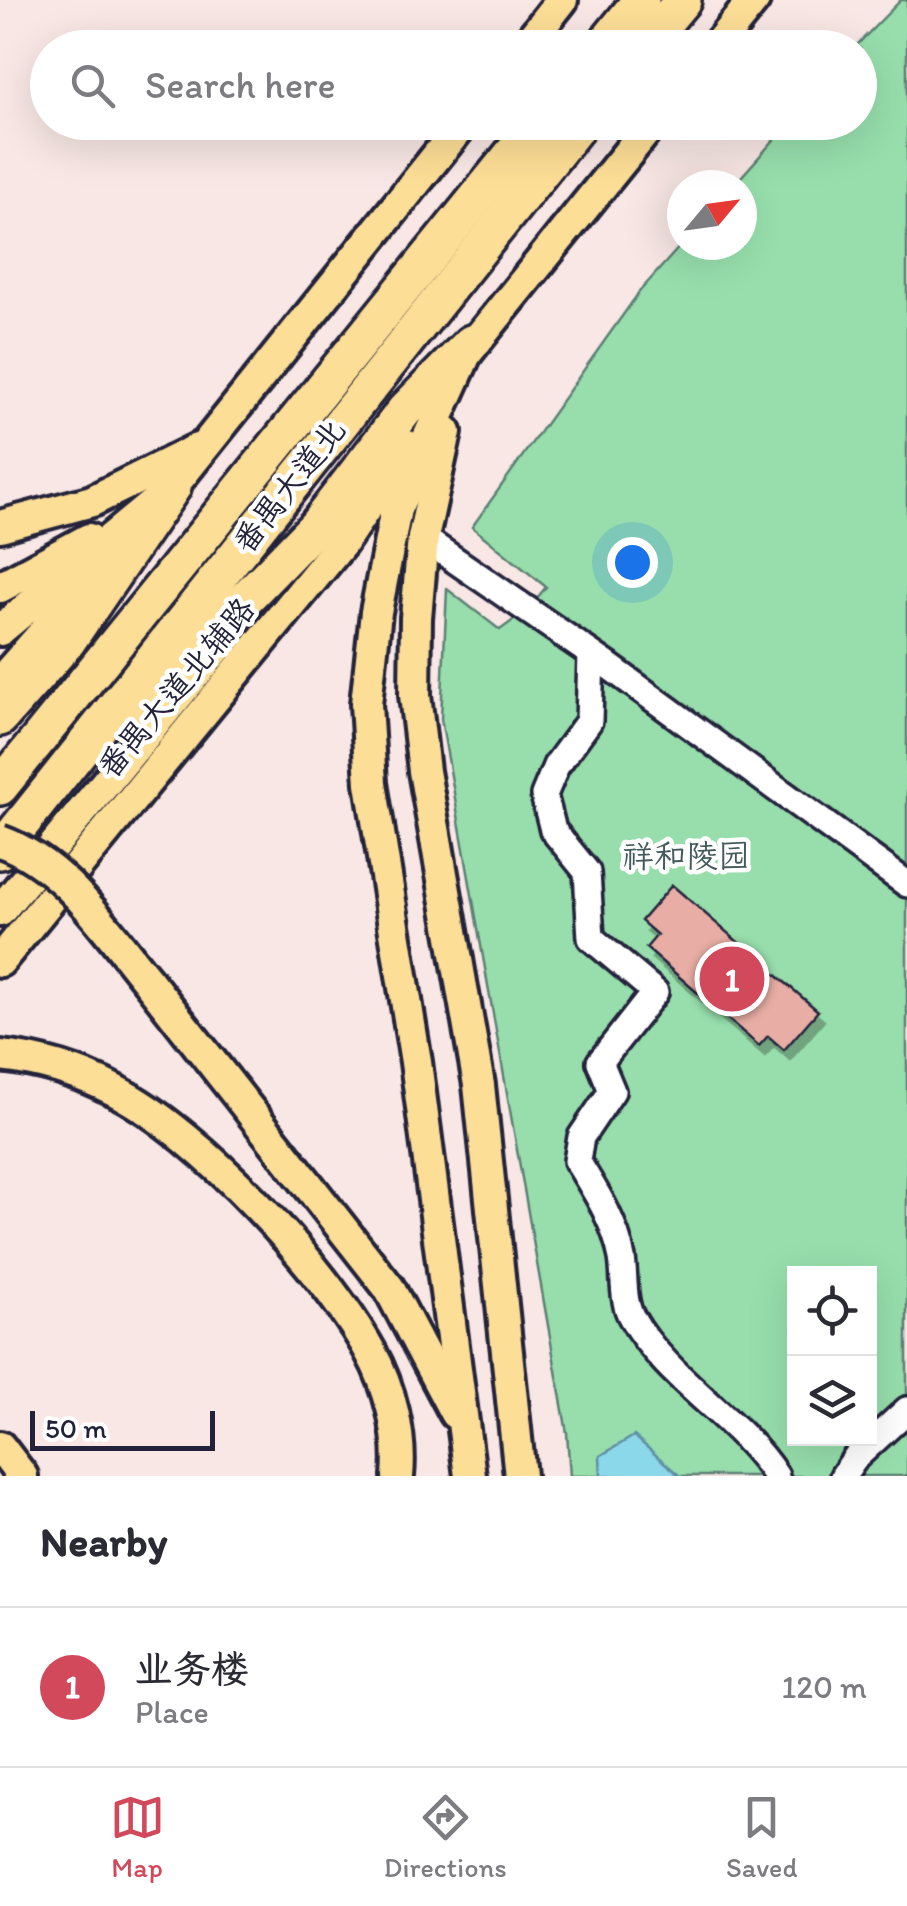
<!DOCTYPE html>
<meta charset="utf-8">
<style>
body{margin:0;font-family:Itim,"LXGW WenKai TC",sans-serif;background:#f2f2f3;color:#2b2b33}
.controls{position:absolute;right:30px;bottom:30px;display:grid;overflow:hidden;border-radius:0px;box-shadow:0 10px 40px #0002}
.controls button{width:90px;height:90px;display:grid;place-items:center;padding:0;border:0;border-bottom:2px solid #e1e1e2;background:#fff;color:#2b2b33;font:50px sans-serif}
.compass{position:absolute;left:667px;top:170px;width:90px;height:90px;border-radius:50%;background:#fff;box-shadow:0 10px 40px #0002;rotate:61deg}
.scale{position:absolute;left:30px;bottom:25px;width:185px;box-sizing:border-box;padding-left:10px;border:5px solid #22223b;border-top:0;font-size:28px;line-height:35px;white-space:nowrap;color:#22223b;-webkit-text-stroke:8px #fff;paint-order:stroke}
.you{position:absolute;left:632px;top:562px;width:35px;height:35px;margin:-25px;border:8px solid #fff;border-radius:50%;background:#1a73e8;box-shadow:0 0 0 15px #1a73e833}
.badge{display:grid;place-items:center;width:65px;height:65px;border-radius:50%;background:#d1495b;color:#fff;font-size:32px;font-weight:700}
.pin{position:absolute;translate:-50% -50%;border:5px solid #fff;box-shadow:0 2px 10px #0006}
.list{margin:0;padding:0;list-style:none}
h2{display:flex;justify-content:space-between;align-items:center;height:130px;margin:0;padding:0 40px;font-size:42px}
h2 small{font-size:32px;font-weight:400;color:#7c7c81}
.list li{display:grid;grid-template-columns:65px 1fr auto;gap:30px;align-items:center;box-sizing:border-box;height:160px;padding:0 40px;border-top:2px solid #e1e1e2}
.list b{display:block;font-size:38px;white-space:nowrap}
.list p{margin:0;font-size:32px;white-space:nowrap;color:#7c7c81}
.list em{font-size:32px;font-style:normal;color:#7c7c81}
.icon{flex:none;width:55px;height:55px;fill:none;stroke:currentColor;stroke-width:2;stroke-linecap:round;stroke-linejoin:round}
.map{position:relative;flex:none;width:907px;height:1476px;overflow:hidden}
.search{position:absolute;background:#fff;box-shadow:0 10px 40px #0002;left:30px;right:30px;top:30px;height:110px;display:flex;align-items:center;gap:25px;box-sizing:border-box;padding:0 35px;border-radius:55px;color:#7c7c81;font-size:38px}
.sheet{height:290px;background:#fff}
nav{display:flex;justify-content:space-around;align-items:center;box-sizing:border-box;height:140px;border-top:2px solid #e1e1e2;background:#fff;font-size:28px;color:#7c7c81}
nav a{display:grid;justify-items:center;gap:5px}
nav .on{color:#d1495b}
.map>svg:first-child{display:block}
</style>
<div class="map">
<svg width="907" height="1476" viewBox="0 0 907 1476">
<defs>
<filter id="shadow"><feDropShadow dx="6" dy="10" stdDeviation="0" flood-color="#0004"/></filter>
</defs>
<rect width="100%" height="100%" fill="#f8e7e4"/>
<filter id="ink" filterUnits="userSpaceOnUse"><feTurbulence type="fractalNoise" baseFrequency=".01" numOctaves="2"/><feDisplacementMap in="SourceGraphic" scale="20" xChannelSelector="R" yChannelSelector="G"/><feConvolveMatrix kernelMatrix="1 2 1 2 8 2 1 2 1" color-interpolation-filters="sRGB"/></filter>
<g filter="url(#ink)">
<path fill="#97deac" stroke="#5c8074" stroke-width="2.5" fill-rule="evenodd" d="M 901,0 L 907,0 L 907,1476 L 570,1476 L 567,1433 L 441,719 L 447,589 L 500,630 L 527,610 L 546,587 L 472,527 L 640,291 L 682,244 L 742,245 L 742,185 L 734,185 L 789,123 L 860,122 L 860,48 L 855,47 ZM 794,1274 L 870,1274 L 870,1438 L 794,1438 Z"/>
<polygon fill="#8ad8e9" stroke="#608fa3" stroke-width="2.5" points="634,1436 680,1476 601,1476 600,1456"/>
<polygon fill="#e8aea5" stroke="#22223b" stroke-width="2.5" filter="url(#shadow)" points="672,885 818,1011 784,1050 768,1036 759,1046 646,948 657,935 641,921"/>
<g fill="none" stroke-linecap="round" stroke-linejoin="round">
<defs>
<g id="minor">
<polyline points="423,538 606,664 907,884"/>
<path d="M 591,654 L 589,721 L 556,766 L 544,795 L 553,830 L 587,872 L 591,938 L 655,992 L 600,1062 L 612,1091 L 581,1137 L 577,1161 C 596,1192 615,1221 622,1258 C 625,1276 622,1302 632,1318 C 667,1380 737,1416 776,1476"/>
<polyline points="843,1476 856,1457 907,1410"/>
</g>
<g id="major">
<polyline points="524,48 562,0"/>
<polyline points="715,48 754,0"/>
<polyline points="466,354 396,509 376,612 366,704 371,783 416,1062 470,1476"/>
<polyline points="461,360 653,122"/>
<polyline points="446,432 423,538 416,618 415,695 424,771 479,1085 520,1476"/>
<polyline points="160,502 464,122"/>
<polyline points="0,526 92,501 197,449"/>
<polyline points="0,587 89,539"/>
<polyline points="0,630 155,502"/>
<polyline points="0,682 109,559"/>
<polyline points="0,911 221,643"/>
<polyline points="0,961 342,543 408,446"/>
<polyline points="148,981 389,1288 455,1413"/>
<path d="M 0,1056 C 40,1060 80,1072 116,1091 C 201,1135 324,1267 370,1351 C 390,1387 402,1435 398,1476"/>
<polyline points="0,1447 22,1476"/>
</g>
<g id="highway">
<polyline points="602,48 641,0"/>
<polyline points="643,48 683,0"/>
<polyline points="140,707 316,526 405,410 471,343"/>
<polyline points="0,718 68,641 173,487"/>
<polyline points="0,787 538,122"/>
<polyline points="0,851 581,122"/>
</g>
</defs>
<use href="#minor" stroke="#22223b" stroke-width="32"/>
<use href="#major" stroke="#22223b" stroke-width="38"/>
<use href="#highway" stroke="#22223b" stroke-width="42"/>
<use href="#minor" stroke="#fff" stroke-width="25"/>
<use href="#major" stroke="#fdde96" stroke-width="30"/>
<use href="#highway" stroke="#fdde96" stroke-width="35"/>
<defs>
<path id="major-bridge" d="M 0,841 C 66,865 105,929 148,981"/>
</defs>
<use href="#major-bridge" stroke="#22223b" stroke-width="38" stroke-linecap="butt"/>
<use href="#major-bridge" stroke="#fdde96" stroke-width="30"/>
</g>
</g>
<g text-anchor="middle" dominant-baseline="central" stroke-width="9" stroke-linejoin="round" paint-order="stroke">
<g font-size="32" fill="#22223b" stroke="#fff">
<text transform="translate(289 486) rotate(-52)">番禺大道北</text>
<text transform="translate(176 688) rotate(-50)">番禺大道北辅路</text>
</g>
<g font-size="32" fill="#455a5d" stroke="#fff">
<text x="686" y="856">祥和陵园</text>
</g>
</g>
</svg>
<div class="controls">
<button><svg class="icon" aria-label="locate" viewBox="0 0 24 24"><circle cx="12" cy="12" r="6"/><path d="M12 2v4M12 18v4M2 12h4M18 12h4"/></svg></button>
<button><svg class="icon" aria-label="layers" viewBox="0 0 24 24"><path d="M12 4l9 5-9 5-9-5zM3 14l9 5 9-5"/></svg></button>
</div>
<svg class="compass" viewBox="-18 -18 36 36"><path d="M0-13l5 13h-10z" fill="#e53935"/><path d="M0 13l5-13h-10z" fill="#7c7c81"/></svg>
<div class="scale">50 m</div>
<div class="you"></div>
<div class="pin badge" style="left:732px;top:979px">1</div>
<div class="search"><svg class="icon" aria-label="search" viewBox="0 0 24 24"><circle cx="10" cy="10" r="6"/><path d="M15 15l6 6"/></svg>Search here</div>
</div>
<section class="sheet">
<h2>Nearby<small></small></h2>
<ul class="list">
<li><span class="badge">1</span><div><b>业务楼</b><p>Place</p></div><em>120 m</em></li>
</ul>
</section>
<nav>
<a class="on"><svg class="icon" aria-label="map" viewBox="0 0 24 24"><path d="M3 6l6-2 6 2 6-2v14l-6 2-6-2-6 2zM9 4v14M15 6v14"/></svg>Map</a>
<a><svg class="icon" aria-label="directions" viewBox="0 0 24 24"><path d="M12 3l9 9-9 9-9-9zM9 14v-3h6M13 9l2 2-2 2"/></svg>Directions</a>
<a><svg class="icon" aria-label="saved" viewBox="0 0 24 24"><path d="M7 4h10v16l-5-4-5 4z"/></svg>Saved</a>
</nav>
